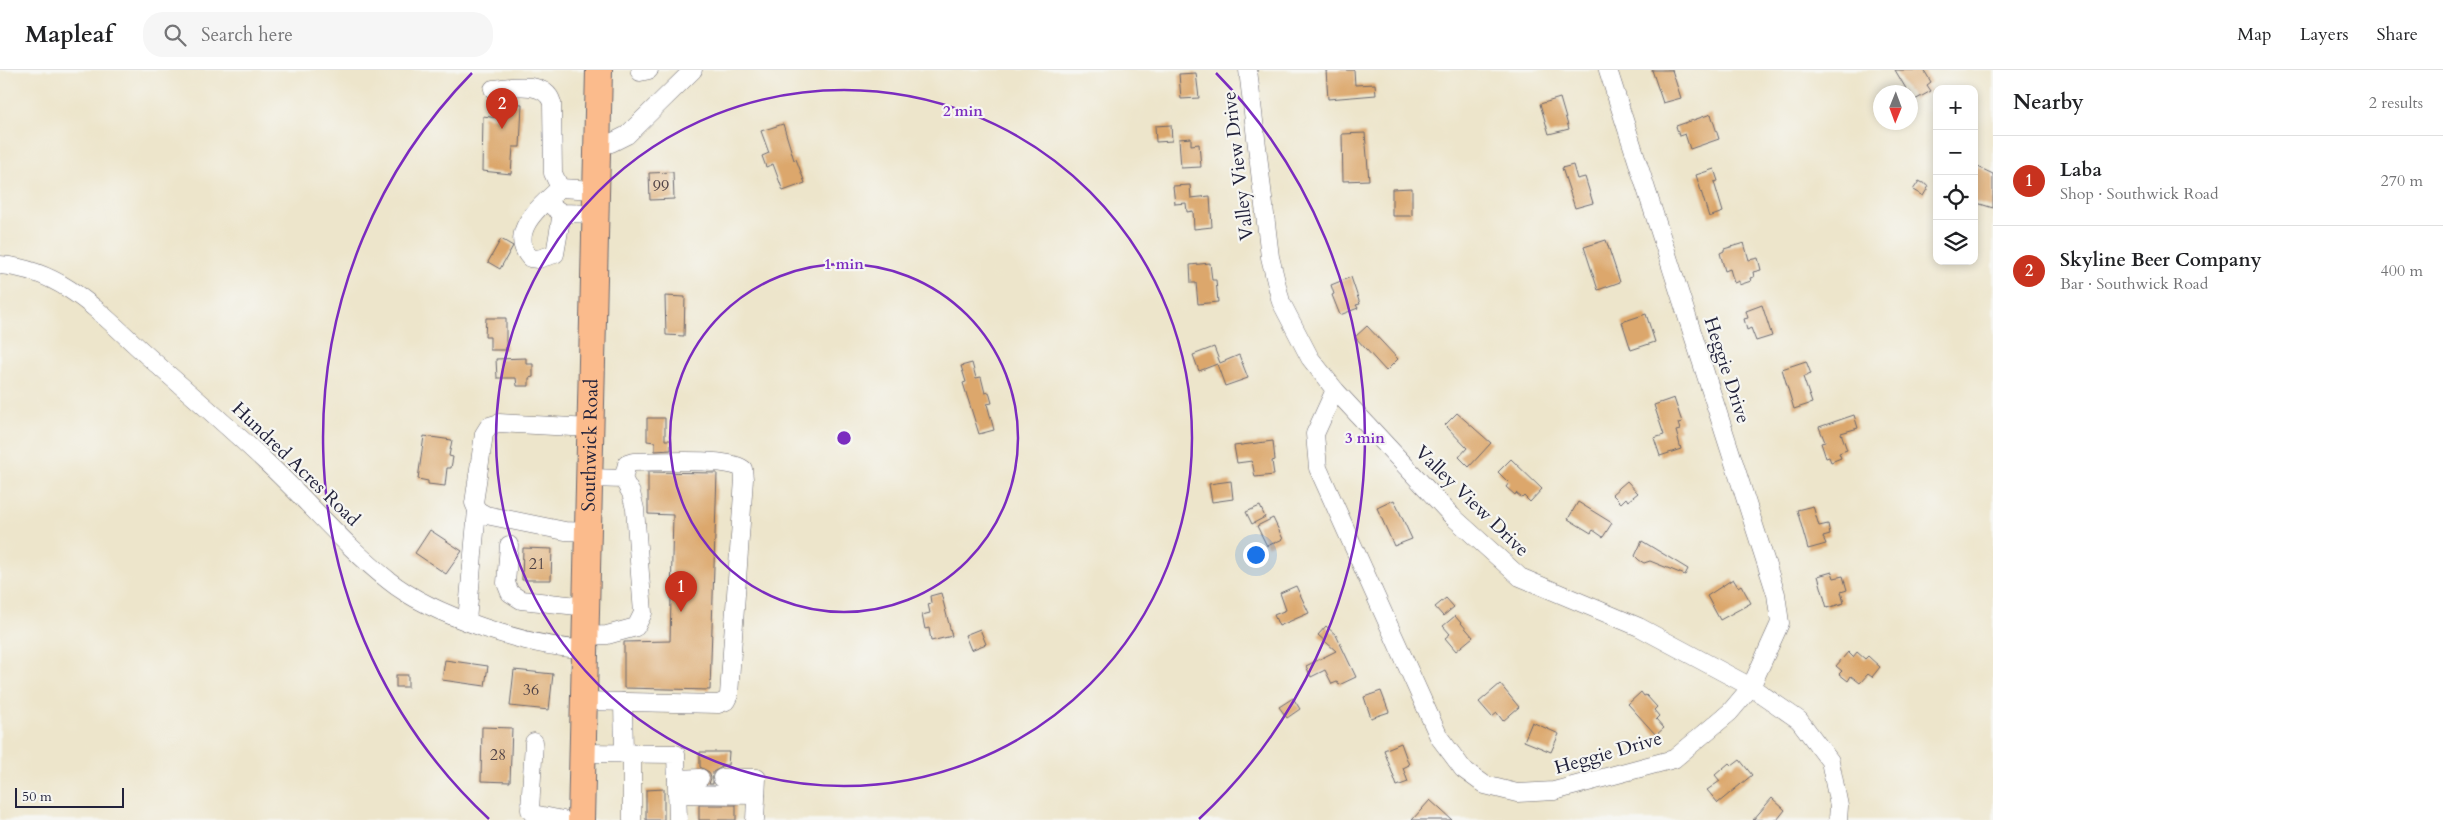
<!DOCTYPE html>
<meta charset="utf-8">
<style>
body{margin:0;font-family:Cardo,serif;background:#f6f6f6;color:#202124}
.controls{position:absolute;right:15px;top:15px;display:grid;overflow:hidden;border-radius:10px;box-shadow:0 2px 8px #0003}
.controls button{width:45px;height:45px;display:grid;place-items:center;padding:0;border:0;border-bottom:1px solid #e0e0e0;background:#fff;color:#202124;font:25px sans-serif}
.compass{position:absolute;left:1873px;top:15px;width:45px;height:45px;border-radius:50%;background:#fff;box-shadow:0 2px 8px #0003;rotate:181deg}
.scale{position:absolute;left:15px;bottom:12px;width:109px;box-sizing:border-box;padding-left:5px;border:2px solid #22223b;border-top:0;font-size:14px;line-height:18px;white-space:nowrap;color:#22223b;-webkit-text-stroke:4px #f6f6f2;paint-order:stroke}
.you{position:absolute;left:1255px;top:484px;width:18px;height:18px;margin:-12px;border:4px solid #fff;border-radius:50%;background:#1a73e8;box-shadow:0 0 0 8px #1a73e833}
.badge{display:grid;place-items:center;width:32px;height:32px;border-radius:50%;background:#c8321e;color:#fff;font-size:16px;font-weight:700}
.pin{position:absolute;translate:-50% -41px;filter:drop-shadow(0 1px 2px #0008)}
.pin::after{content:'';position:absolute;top:26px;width:18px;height:15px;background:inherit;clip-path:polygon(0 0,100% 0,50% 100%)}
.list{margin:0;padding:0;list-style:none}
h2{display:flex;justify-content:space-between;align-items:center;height:65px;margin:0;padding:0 20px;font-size:21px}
h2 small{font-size:16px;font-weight:400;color:#757577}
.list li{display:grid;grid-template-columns:32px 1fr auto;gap:15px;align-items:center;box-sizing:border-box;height:90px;padding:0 20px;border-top:1px solid #e0e0e0}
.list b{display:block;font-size:19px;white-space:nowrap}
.list p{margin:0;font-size:16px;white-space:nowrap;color:#757577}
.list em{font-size:16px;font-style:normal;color:#757577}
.icon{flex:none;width:28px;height:28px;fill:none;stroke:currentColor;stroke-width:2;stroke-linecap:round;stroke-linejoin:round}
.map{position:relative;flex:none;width:1993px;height:750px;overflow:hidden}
header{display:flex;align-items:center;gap:30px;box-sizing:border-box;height:70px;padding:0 25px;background:#fff;border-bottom:1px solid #e0e0e0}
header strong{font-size:24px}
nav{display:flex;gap:28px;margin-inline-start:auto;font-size:18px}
.search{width:350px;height:45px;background:#f6f6f6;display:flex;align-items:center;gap:12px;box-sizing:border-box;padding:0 18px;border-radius:20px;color:#757577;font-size:19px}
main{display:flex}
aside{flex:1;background:#fff}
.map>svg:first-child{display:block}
</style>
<header>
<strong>Mapleaf</strong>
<div class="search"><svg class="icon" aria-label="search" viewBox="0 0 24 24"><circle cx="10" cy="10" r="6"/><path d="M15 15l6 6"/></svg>Search here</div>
<nav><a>Map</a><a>Layers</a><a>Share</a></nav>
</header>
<main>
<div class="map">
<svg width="1993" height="750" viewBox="0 0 1993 750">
<rect width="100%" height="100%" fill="#f6f6f2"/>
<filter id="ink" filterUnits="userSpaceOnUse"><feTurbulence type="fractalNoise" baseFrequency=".02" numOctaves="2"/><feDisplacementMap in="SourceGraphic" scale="10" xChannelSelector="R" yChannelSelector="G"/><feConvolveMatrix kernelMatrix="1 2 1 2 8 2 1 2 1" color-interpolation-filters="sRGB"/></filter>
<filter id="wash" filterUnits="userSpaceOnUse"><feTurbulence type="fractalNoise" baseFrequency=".0096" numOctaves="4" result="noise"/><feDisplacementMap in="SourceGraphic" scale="20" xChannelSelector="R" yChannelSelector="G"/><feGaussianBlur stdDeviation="1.12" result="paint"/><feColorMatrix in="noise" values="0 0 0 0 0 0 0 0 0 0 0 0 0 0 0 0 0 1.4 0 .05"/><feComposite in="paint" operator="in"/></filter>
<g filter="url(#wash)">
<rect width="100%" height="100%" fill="#ede5cb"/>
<g id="blocks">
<g fill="#dca76c">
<polygon points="1326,0 1354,0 1355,15 1375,14 1376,25 1328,29"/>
<polygon points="1652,0 1672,0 1681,28 1663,33"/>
<polygon points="1895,0 1924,0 1931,12 1927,15 1931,21 1913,31 1910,22 1908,22"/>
<polygon points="1196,3 1199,28 1181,29 1179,4"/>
<polygon points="1560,28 1569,59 1549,64 1540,34"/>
<polygon points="499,32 522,34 520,77 513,77 511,104 482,101 483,46 498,48"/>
<polygon points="1711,44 1719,69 1690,79 1685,64 1679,66 1676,56"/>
<polygon points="783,54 794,90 796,89 805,113 783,121 773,94 766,97 762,86 769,83 761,61"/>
<polygon points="1171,55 1172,71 1156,72 1155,56"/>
<polygon points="1365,63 1369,110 1343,111 1342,64"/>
<polygon points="1191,68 1191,75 1199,74 1201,97 1181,98 1179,69"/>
<polygon points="1573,95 1577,109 1585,107 1593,133 1575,138 1562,98"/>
<polygon points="1974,95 1993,104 1993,138 1974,132"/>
<polygon points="1714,99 1718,111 1714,112 1723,142 1709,147 1696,105"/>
<polygon points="673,102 674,129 650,130 649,103"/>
<polygon points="1919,111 1929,116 1923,126 1913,120"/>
<polygon points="1190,115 1191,128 1210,126 1212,157 1194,159 1193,141 1187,142 1186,133 1175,134 1173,116"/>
<polygon points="1412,118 1412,146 1392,146 1392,119"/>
<polygon points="501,169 513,176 500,199 488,192"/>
<polygon points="1606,170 1620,212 1598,220 1584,177"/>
<polygon points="1744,173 1749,190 1758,188 1761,200 1753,202 1754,207 1750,208 1751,211 1739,215 1739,211 1734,213 1730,199 1725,201 1720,183 1724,181 1724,179"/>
<polygon points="1210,193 1212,210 1216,210 1218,232 1198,234 1196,213 1191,213 1190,195"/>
<polygon points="1351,207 1360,234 1356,235 1358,238 1340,245 1332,225 1334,224 1331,215"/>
<polygon points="665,226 685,227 684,266 666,265"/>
<polygon points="1762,235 1772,266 1756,271 1751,258 1747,260 1744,249 1748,248 1746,241"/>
<polygon points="1646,244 1655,272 1631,280 1622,252"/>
<polygon points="486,248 506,248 506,280 490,280 490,267 485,267"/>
<polygon points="1367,256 1398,289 1386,301 1355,267"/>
<polygon points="1214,277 1220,293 1239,285 1248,308 1225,316 1217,294 1199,301 1193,285"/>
<polygon points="526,288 526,294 533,294 533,307 529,308 529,316 517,316 516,308 497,308 496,289"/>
<polygon points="1806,291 1811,304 1803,307 1812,333 1794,339 1782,299"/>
<polygon points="972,293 976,308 981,307 985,323 989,322 992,333 987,334 994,360 979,364 963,313 966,312 961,296"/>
<polygon points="1674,328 1682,352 1678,353 1680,360 1676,361 1681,379 1660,386 1654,368 1664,365 1654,335"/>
<polygon points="1457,343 1491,373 1469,397 1459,387 1467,378 1445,355"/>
<polygon points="1854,345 1858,358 1841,363 1847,380 1839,383 1841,388 1831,392 1829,387 1826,388 1821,373 1825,372 1819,357"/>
<polygon points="647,348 665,348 665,370 671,370 671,380 655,381 655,372 647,371"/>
<polygon points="424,366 452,370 449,386 453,387 451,398 447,398 445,416 428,414 428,411 418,409"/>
<polygon points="1273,371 1275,390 1272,391 1274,405 1255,407 1252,391 1237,393 1234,376"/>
<polygon points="1511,389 1542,419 1530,432 1524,426 1522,428 1516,423 1515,425 1506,417 1509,413 1498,402"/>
<polygon points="648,402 717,403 710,620 624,618 624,572 670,571 673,445 648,444"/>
<polygon points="1231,411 1233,429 1212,432 1209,414"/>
<polygon points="1627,411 1638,423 1628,431 1626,428 1621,433 1612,424"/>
<polygon points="1394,430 1412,469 1394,476 1377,438"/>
<polygon points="1578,432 1612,453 1603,467 1593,460 1591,463 1568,449"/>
<polygon points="1260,436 1265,447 1252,454 1246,442"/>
<polygon points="1813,436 1819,456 1828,454 1830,465 1823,467 1826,474 1808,479 1797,440"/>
<polygon points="1273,448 1283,469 1267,476 1257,456"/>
<polygon points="430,460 462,481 446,504 415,483"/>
<polygon points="1642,471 1688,499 1685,505 1650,491 1644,493 1639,490 1635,486"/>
<polygon points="523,478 552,479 551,510 522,510"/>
<polygon points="1832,502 1834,508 1843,506 1847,520 1841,522 1844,533 1827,538 1818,506"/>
<polygon points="1733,509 1738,517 1741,515 1751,533 1720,550 1707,526"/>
<polygon points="1296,516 1309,543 1279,556 1274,545 1286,540 1280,523"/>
<polygon points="941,523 952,566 931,571 929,558 925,559 922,545 930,543 928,534 931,533 930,526"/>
<polygon points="1446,528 1454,537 1443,546 1435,537"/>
<polygon points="1455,546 1473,567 1456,581 1445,568 1450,564 1443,556"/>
<polygon points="1326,556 1336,565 1356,607 1339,615 1337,612 1332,614 1325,600 1311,607 1306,596 1336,581 1318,565"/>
<polygon points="980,559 986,574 971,580 965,565"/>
<polygon points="1848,582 1853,587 1857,582 1865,589 1868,586 1880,597 1872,607 1868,604 1860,613 1851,606 1848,611 1839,604 1842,601 1836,596"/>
<polygon points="445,590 488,596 485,616 442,610"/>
<polygon points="514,600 553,604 549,640 510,636"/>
<rect x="396" y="605" width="12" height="12"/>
<polygon points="1500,614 1519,637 1503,651 1497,643 1492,647 1479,632"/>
<polygon points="1381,621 1389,642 1371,648 1364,627"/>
<polygon points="1641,622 1644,626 1646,625 1657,637 1654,640 1659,646 1656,649 1664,658 1656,665 1628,634"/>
<polygon points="1293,628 1300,639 1287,648 1279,637"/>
<polygon points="1532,652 1559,664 1551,682 1524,671"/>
<polygon points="482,657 512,658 510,712 481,711"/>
<polygon points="1401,673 1409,695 1403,698 1408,712 1397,716 1384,680"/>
<polygon points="700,682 729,682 728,695 722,695 722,697 713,702 713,714 709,714 711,708 709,702 700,697"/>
<polygon points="1740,690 1752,705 1718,733 1707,720 1720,711 1715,705 1729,693 1732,696"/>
<polygon points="664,719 664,750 646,750 646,720"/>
<polygon points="1772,728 1785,740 1777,750 1753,750"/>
<polygon points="1430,730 1452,750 1412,750"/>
<rect x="699" y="735" width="37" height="15"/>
</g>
</g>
</g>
<g filter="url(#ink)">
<use href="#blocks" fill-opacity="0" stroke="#69666d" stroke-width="1"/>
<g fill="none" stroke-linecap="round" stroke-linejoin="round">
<defs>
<g id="minor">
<polyline points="1248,0 1270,187 1281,232 1310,288 1335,320 1452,446 1520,507 1639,557 1751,617 1799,650 1830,691 1839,736 1838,750"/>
<polyline points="640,2 649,0"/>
<path d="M 493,19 C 511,17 546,10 552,33 L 553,103 L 560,118"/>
<polyline points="597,75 611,73 627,65 693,0"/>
<polyline points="553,137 562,143 596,144"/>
<path d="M 562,143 L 555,184 L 538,189 L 530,188 C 507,162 541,135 560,118 L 596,120"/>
<path d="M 0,195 C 62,200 99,242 142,281 C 183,318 226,354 266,392 C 307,430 344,475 388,510 C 431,545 531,578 586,579"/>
<polyline points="1335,320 1315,364 1318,398 1439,667 1463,699 1485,715 1517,723 1554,721 1674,689 1730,642 1751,617 1780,553 1776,524 1608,0"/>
<polyline points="588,462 565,461 486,445 477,440 474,433 484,364 489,356 499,353 591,358"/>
<polyline points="509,475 506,513 510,523 521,530 587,537"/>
<polyline points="467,551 477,440"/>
<polyline points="586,566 607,565 636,557 643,543 635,439 631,423 623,409 590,408"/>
<path d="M 584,631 L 718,634 L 726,631 L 729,625 L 744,409 L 743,399 C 726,387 656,392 633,392 L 627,394 L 623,409"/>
<polyline points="623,632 624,684"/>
<polyline points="534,672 530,740 533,744 563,750"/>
<polyline points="583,683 676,684 678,750"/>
<polyline points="722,708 757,708 755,750"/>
<polyline points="677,709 700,708"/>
<polyline points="677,724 756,725"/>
<polyline points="632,750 632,684"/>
</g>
<g id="highway">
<path id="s1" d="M 581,750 L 599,0"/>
</g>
</defs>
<use href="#minor" stroke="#69666d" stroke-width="19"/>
<use href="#highway" stroke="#69666d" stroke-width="28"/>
<use href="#minor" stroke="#fff" stroke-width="18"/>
<use href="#highway" stroke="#fbbb8c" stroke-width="26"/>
</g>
</g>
<g fill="none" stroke="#7b2cbf" stroke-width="2.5">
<circle cx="844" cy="368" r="174"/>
<circle cx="844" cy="368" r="348"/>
<path d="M489 749A521 521 0 0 1 472 3M1216 3A521 521 0 0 1 1199 749"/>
</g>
<g text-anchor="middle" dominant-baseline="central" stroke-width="4.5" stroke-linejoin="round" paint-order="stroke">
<g font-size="16" fill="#504347">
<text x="661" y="116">99</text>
<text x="537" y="494">21</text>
<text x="531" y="620">36</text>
<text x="498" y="685">28</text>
</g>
<g font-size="19" fill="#22223b" stroke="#f6f6f2">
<text transform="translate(1238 96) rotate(-97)">Valley View Drive</text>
<text transform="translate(1727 300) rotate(72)">Heggie Drive</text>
<text stroke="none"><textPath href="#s1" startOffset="375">Southwick Road</textPath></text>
<text transform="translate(296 394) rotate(44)">Hundred Acres Road</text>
<text transform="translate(1472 431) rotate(44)">Valley View Drive</text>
<text transform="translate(1608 683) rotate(-16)">Heggie Drive</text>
</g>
</g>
<circle cx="844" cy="368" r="8" fill="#7b2cbf" stroke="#f6f6f2" stroke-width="2.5"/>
<g font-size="15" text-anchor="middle" font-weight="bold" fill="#7b2cbf" stroke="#f6f6f2" stroke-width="4.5" stroke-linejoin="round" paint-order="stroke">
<text x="963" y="46">2 min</text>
<text x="844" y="199">1 min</text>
<text x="1365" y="373">3 min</text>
</g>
</svg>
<div class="controls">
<button>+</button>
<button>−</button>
<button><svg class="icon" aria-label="locate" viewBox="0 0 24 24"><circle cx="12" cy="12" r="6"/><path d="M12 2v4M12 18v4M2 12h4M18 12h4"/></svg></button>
<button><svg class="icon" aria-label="layers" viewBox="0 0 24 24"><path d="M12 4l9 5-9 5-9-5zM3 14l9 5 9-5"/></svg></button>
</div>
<svg class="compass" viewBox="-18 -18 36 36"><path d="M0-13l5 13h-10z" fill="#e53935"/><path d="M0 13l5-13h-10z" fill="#757577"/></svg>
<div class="scale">50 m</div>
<div class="you"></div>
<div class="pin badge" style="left:681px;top:542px">1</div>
<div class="pin badge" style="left:502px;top:59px">2</div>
</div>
<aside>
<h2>Nearby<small>2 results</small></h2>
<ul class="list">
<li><span class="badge">1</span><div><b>Laba</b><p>Shop · Southwick Road</p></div><em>270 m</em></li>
<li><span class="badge">2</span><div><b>Skyline Beer Company</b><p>Bar · Southwick Road</p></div><em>400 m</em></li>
</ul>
</aside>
</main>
